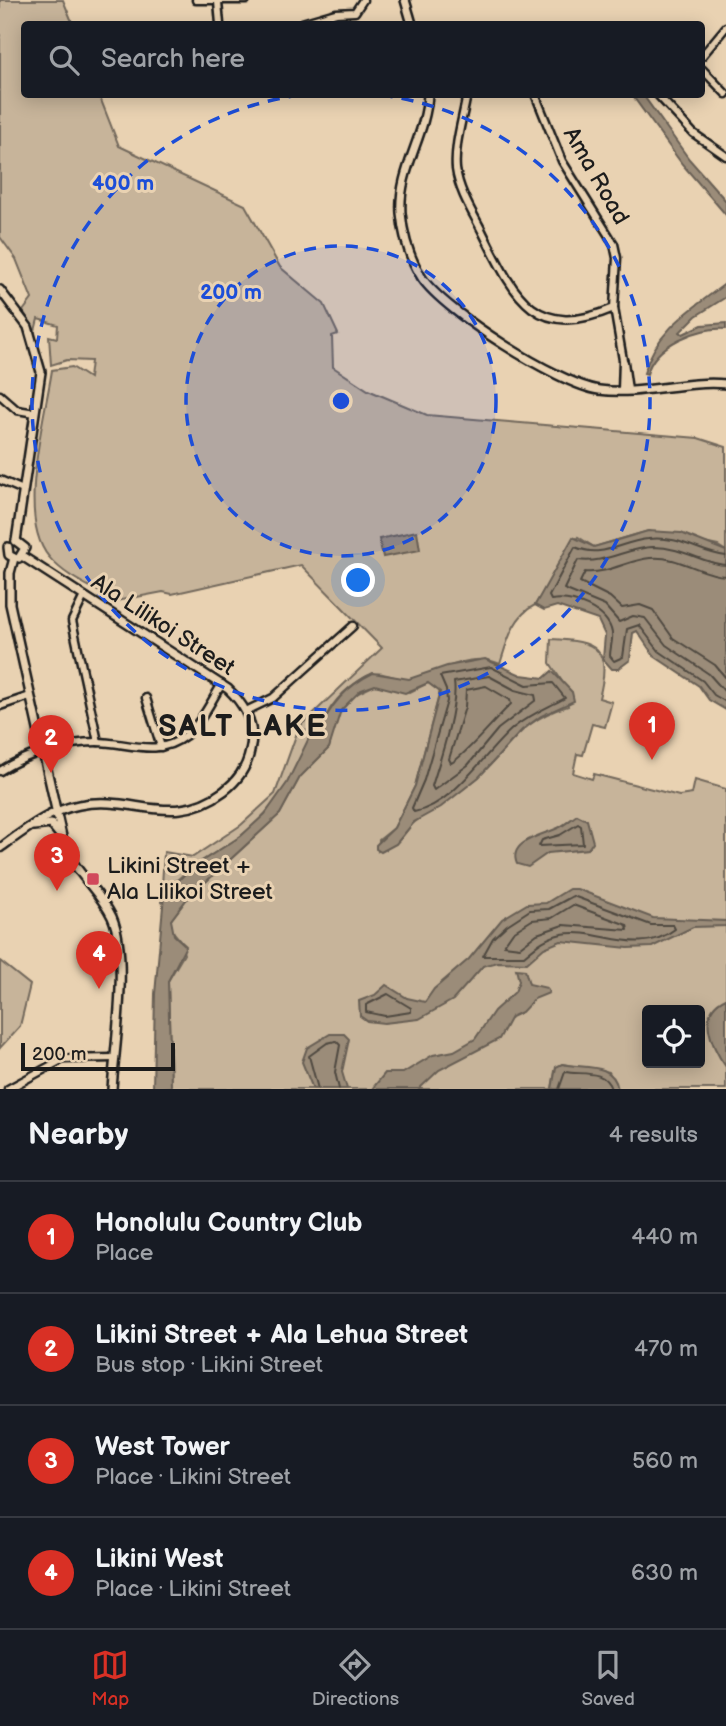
<!DOCTYPE html>
<meta charset="utf-8">
<style>
body{margin:0;font-family:"Balsamiq Sans",sans-serif;background:#242831;color:#f1f3f6}
.controls{position:absolute;right:21px;bottom:21px;display:grid;overflow:hidden;border-radius:7px;box-shadow:0 4px 18px #0003}
.controls button{width:63px;height:63px;display:grid;place-items:center;padding:0;border:0;border-bottom:2px solid #363941;background:#171b24;color:#f1f3f6;font:35px sans-serif}
.scale{position:absolute;left:21px;bottom:18px;width:154px;box-sizing:border-box;padding-left:7px;border:4px solid #1c1c1c;border-top:0;font-size:19px;line-height:24px;white-space:nowrap;color:#1c1c1c;-webkit-text-stroke:5px #e9d2b2;paint-order:stroke}
.you{position:absolute;left:359px;top:581px;width:24px;height:24px;margin:-18px;border:5px solid #fff;border-radius:50%;background:#1a73e8;box-shadow:0 0 0 10px #1a73e833}
.badge{display:grid;place-items:center;width:46px;height:46px;border-radius:50%;background:#d93025;color:#fff;font-size:23px;font-weight:700}
.pin{position:absolute;translate:-50% -58px;filter:drop-shadow(0 2px 4px #0008)}
.pin::after{content:'';position:absolute;top:37px;width:24px;height:21px;background:inherit;clip-path:polygon(0 0,100% 0,50% 100%)}
.list{margin:0;padding:0;list-style:none}
h2{display:flex;justify-content:space-between;align-items:center;height:91px;margin:0;padding:0 28px;font-size:30px}
h2 small{font-size:23px;font-weight:400;color:#9ea1a6}
.list li{display:grid;grid-template-columns:46px 1fr auto;gap:21px;align-items:center;box-sizing:border-box;height:112px;padding:0 28px;border-top:2px solid #363941}
.list b{display:block;font-size:26px;white-space:nowrap}
.list p{margin:0;font-size:23px;white-space:nowrap;color:#9ea1a6}
.list em{font-size:23px;font-style:normal;color:#9ea1a6}
.icon{flex:none;width:38px;height:38px;fill:none;stroke:currentColor;stroke-width:2;stroke-linecap:round;stroke-linejoin:round}
.map{position:relative;flex:none;width:726px;height:1089px;overflow:hidden}
.search{position:absolute;background:#171b24;box-shadow:0 4px 18px #0003;left:21px;right:21px;top:21px;height:77px;display:flex;align-items:center;gap:18px;box-sizing:border-box;padding:0 24px;border-radius:7px;color:#9ea1a6;font-size:26px}
.sheet{height:539px;background:#171b24}
nav{display:flex;justify-content:space-around;align-items:center;box-sizing:border-box;height:98px;border-top:2px solid #363941;background:#171b24;font-size:19px;color:#9ea1a6}
nav a{display:grid;justify-items:center;gap:4px}
nav .on{color:#d93025}
.map>svg:first-child{display:block}
</style>
<div class="map">
<svg width="726" height="1089" viewBox="0 0 726 1089">
<rect width="100%" height="100%" fill="#e9d2b2"/>
<filter id="ink" filterUnits="userSpaceOnUse"><feTurbulence type="fractalNoise" baseFrequency=".0143" numOctaves="2"/><feDisplacementMap in="SourceGraphic" scale="14" xChannelSelector="R" yChannelSelector="G"/><feConvolveMatrix kernelMatrix="1 2 1 2 8 2 1 2 1" color-interpolation-filters="sRGB"/></filter>
<g filter="url(#ink)">
<g fill="#c7b49a" stroke="#72685b" stroke-width="2" fill-rule="evenodd">
<path d="M 0,0 L 63,0 L 73,24 L 24,24 L 24,94 L 99,95 L 119,146 L 245,205 L 280,267 L 324,304 L 338,334 L 332,336 L 333,367 L 368,390 L 427,415 L 698,438 L 726,447 L 726,551 L 718,546 L 648,531 L 594,547 L 578,537 L 535,605 C 513,616 507,642 500,664 C 471,650 439,674 410,679 C 395,681 382,668 367,676 C 343,689 327,707 319,733 L 307,730 L 309,738 C 297,774 273,811 242,835 C 218,854 172,872 161,903 L 164,852 L 193,857 L 241,825 L 275,794 L 299,727 L 382,648 L 301,565 L 172,594 L 163,592 L 116,601 C 94,588 65,577 49,557 C 16,518 45,418 52,370 L 72,367 L 89,378 L 91,361 L 67,360 L 51,365 L 49,336 L 57,338 L 58,325 L 38,319 L 35,331 L 23,311 L 32,299 L 16,259 L 0,237 Z"/>
<path d="M 551,639 C 597,641 612,648 599,698 L 612,702 L 605,727 L 592,724 L 583,755 L 577,754 L 573,773 L 592,779 L 594,774 L 679,796 L 692,794 L 695,780 L 726,789 L 726,1089 L 618,1089 L 609,1072 L 562,1064 L 555,1071 L 552,1089 L 171,1089 L 168,981 L 184,954 L 180,940 L 170,928 L 171,920 L 186,900 L 280,814 L 300,777 L 329,748 L 337,716 L 354,695 L 375,685 L 410,692 L 428,683 L 440,691 L 415,786 L 394,828 L 379,840 L 378,851 C 384,848 392,846 397,842 C 404,837 408,827 415,822 C 435,806 457,796 477,778 C 512,747 518,721 568,706 L 563,683 L 550,663 ZM 647,1010 L 700,1010 L 700,1063 L 647,1063 Z"/>
<polygon points="0,961 30,985 20,1026 0,1048"/>
</g>
<g fill="#9b8c79" stroke="#685f54" stroke-width="2">
<polygon points="632,95 643,95 689,159 726,201 726,215 682,164"/>
<path d="M 726,283 L 726,297 L 696,316 L 680,332 L 683,334 L 702,325 L 726,323 L 726,329 C 699,326 654,345 647,374 L 644,373 C 656,330 692,309 726,283 Z"/>
<polygon points="417,531 420,550 383,557 379,539"/>
<polygon points="648,531 681,533 726,551 726,710 709,700 699,686 654,656 637,631 633,633 630,660 618,669 612,669 603,659 605,635 598,620 557,606 544,610 535,605 573,537 594,547"/>
<path d="M 485,659 L 521,675 L 544,678 L 552,671 L 572,692 L 574,701 L 541,716 L 522,730 L 479,777 L 441,807 L 414,822 L 396,844 L 381,852 L 376,849 L 376,845 L 394,828 L 415,786 L 440,692 L 428,683 L 405,693 L 375,685 L 361,690 L 341,710 L 329,748 L 300,777 L 280,814 L 186,900 L 171,920 L 174,935 L 186,946 L 168,981 L 171,1087 L 153,1089 L 155,994 L 164,895 L 191,868 L 241,836 L 265,814 L 287,783 L 309,738 L 307,730 L 319,733 C 329,705 346,686 373,673 L 409,679 L 447,666 Z"/>
<path d="M 577,815 L 587,820 L 593,842 L 588,849 L 548,853 L 528,867 L 517,864 C 507,841 543,835 558,828 C 565,825 571,819 577,815 Z"/>
<polygon points="569,889 577,889 653,918 726,921 726,926 693,927 652,947 628,948 561,941 544,948 527,963 498,962 483,966 453,1000 419,1019 384,1023 367,1021 360,1016 359,1001 375,995 386,985 407,998 425,1002 434,989 469,959 502,919 527,904 546,903"/>
<polygon points="516,969 525,970 529,984 547,988 549,993 534,999 522,1012 511,1017 499,1039 439,1070 419,1089 372,1089 385,1073 403,1073 433,1055 454,1051 475,1039 494,1011 515,992 519,981"/>
<path d="M 726,998 L 726,1067 C 712,1047 695,1012 726,998 Z"/>
<polygon points="330,1034 344,1034 349,1039 342,1072 347,1089 313,1089 302,1062 307,1048"/>
<path d="M 562,1064 C 583,1069 613,1061 618,1089 L 552,1089 L 556,1067 Z"/>
</g>
<g fill="none" stroke-linecap="round" stroke-linejoin="round">
<g stroke="#4f4941" stroke-width="2">
<path d="M 726,556 C 699,553 680,535 648,539 C 618,542 604,559 575,547 L 549,596 L 551,600 C 572,596 608,610 612,633 C 613,641 610,648 610,656 L 614,661 L 623,657 L 627,629 L 639,625 L 659,651 L 703,681 L 714,695 L 726,702"/>
<path d="M 726,565 C 703,564 684,547 653,547 C 626,548 605,564 578,560 L 564,589 L 605,606 L 619,622 L 633,616 L 645,618 L 666,645 L 709,674 L 726,693"/>
<path d="M 726,576 C 700,575 679,555 650,558 C 628,560 608,574 585,572 L 580,582 L 610,597 L 622,608 L 640,605 L 653,610 L 673,638 L 715,665 L 726,678"/>
<path d="M 491,667 L 527,685 L 553,683 L 565,698 C 547,708 530,714 513,728 C 485,752 454,805 414,812 L 412,808 L 424,780 L 447,701 L 446,690 L 440,676 Z"/>
<path d="M 489,676 L 515,690 L 535,695 L 536,700 L 498,729 L 468,765 L 434,790 L 432,786 C 440,760 458,707 454,682 Z"/>
<path d="M 486,686 L 510,700 L 511,704 C 498,716 462,759 451,763 L 449,759 L 465,707 L 466,690 Z"/>
<polygon points="578,824 581,826 583,844 539,846 542,840 560,835"/>
<path d="M 573,896 L 651,925 L 673,925 L 675,929 C 638,958 598,927 562,934 C 546,937 536,946 524,956 L 483,956 L 493,938 L 507,925 L 530,910 L 549,909 Z"/>
<polygon points="573,905 627,925 628,930 563,925 537,934 520,947 504,945 513,932 532,920 552,918"/>
<polygon points="388,994 411,1008 411,1012 385,1016 366,1012 366,1005"/>
<polyline points="318,1089 309,1056 327,1043 336,1041 340,1045 335,1072 339,1089"/>
<path d="M 559,1089 L 565,1072 C 582,1075 605,1069 611,1089"/>
</g>
<defs>
<g id="minor">
<polyline points="196,0 246,0"/>
<polyline points="218,2 220,24"/>
<polyline points="302,23 336,13 355,12 363,0"/>
<polyline points="702,56 726,27"/>
<polyline points="702,69 726,94"/>
<path d="M 467,94 C 463,118 454,145 456,169 C 459,192 473,213 483,233 C 514,295 534,342 614,308"/>
<polyline points="535,94 562,161 614,244 617,258 614,308 623,360 622,390"/>
<polyline points="657,94 693,133 726,156"/>
<polyline points="624,362 628,390"/>
<polyline points="0,395 17,410 35,413"/>
<polyline points="0,480 23,490"/>
<polyline points="84,596 72,621 98,742"/>
<polyline points="146,698 161,747"/>
<polyline points="0,706 30,696"/>
<polyline points="246,711 273,698 353,626"/>
<path d="M 0,771 C 27,754 64,742 97,742 C 127,742 157,758 185,736 C 201,724 211,701 222,684"/>
<polyline points="8,1089 63,1059 114,1058"/>
</g>
<g id="tertiary">
<polyline points="405,0 412,24"/>
<path d="M 428,94 C 426,136 398,170 401,213 C 403,235 410,259 422,278 C 445,312 558,384 599,390 C 641,396 684,380 726,384"/>
<polyline points="0,290 28,327 41,372 16,541"/>
<polyline points="16,541 25,548 19,558"/>
<polyline points="8,547 9,555 14,558"/>
<path d="M 14,558 L 10,573 L 10,604 L 63,841 C 72,871 99,889 112,917 C 129,955 115,1045 112,1089"/>
<polyline points="34,826 51,824 59,834"/>
<path d="M 0,848 C 25,830 48,811 79,805 C 133,794 172,830 224,791 C 237,781 247,767 250,751 C 256,727 246,706 228,689 L 22,556"/>
</g>
</defs>
<use href="#minor" stroke="#1c1c1c" stroke-width="11"/>
<use href="#tertiary" stroke="#1c1c1c" stroke-width="12"/>
<use href="#minor" stroke="#e9d2b2" stroke-width="6"/>
<use href="#tertiary" stroke="#e9d2b2" stroke-width="7"/>
</g>
</g>
<circle cx="341" cy="401" r="155" fill="#1d4ed8" fill-opacity=".12"/>
<g fill="none" stroke="#1d4ed8" stroke-width="3.5" stroke-dasharray="12 9">
<circle cx="341" cy="401" r="155"/>
<path d="M381 95A309 309 0 1 1 301 95"/>
</g>
<rect fill="#d1495b" stroke="#e9d2b2" stroke-width="2.5" x="86" y="872" width="14" height="14" rx="3.5"/>
<g text-anchor="middle" dominant-baseline="central" stroke-width="6" stroke-linejoin="round" paint-order="stroke">
<g font-size="23" fill="#1c1c1c" stroke="#e9d2b2">
<text transform="translate(596 176) rotate(60)">Ama Road</text>
<text transform="translate(163 625) rotate(33)">Ala Lilikoi Street</text>
</g>
<g font-size="23" fill="#1c1c1c" stroke="#e9d2b2" text-anchor="start">
<text x="107" y="866">Likini Street +<tspan x="107" dy="26">Ala Lilikoi Street</tspan></text>
</g>
<g font-size="30" font-weight="bold" letter-spacing="2" fill="#1c1c1c" stroke="#e9d2b2">
<text x="243" y="727">SALT LAKE</text>
</g>
</g>
<circle cx="341" cy="401" r="10" fill="#1d4ed8" stroke="#e9d2b2" stroke-width="3.5"/>
<g font-size="21" text-anchor="middle" font-weight="bold" fill="#1d4ed8" stroke="#e9d2b2" stroke-width="6" stroke-linejoin="round" paint-order="stroke">
<text x="123" y="190">400 m</text>
<text x="231" y="299">200 m</text>
</g>
</svg>
<div class="controls">
<button><svg class="icon" aria-label="locate" viewBox="0 0 24 24"><circle cx="12" cy="12" r="6"/><path d="M12 2v4M12 18v4M2 12h4M18 12h4"/></svg></button>
</div>
<div class="scale">200 m</div>
<div class="you"></div>
<div class="pin badge" style="left:652px;top:760px">1</div>
<div class="pin badge" style="left:51px;top:773px">2</div>
<div class="pin badge" style="left:57px;top:891px">3</div>
<div class="pin badge" style="left:99px;top:989px">4</div>
<div class="search"><svg class="icon" aria-label="search" viewBox="0 0 24 24"><circle cx="10" cy="10" r="6"/><path d="M15 15l6 6"/></svg>Search here</div>
</div>
<section class="sheet">
<h2>Nearby<small>4 results</small></h2>
<ul class="list">
<li><span class="badge">1</span><div><b>Honolulu Country Club</b><p>Place</p></div><em>440 m</em></li>
<li><span class="badge">2</span><div><b>Likini Street + Ala Lehua Street</b><p>Bus stop · Likini Street</p></div><em>470 m</em></li>
<li><span class="badge">3</span><div><b>West Tower</b><p>Place · Likini Street</p></div><em>560 m</em></li>
<li><span class="badge">4</span><div><b>Likini West</b><p>Place · Likini Street</p></div><em>630 m</em></li>
</ul>
</section>
<nav>
<a class="on"><svg class="icon" aria-label="map" viewBox="0 0 24 24"><path d="M3 6l6-2 6 2 6-2v14l-6 2-6-2-6 2zM9 4v14M15 6v14"/></svg>Map</a>
<a><svg class="icon" aria-label="directions" viewBox="0 0 24 24"><path d="M12 3l9 9-9 9-9-9zM9 14v-3h6M13 9l2 2-2 2"/></svg>Directions</a>
<a><svg class="icon" aria-label="saved" viewBox="0 0 24 24"><path d="M7 4h10v16l-5-4-5 4z"/></svg>Saved</a>
</nav>
